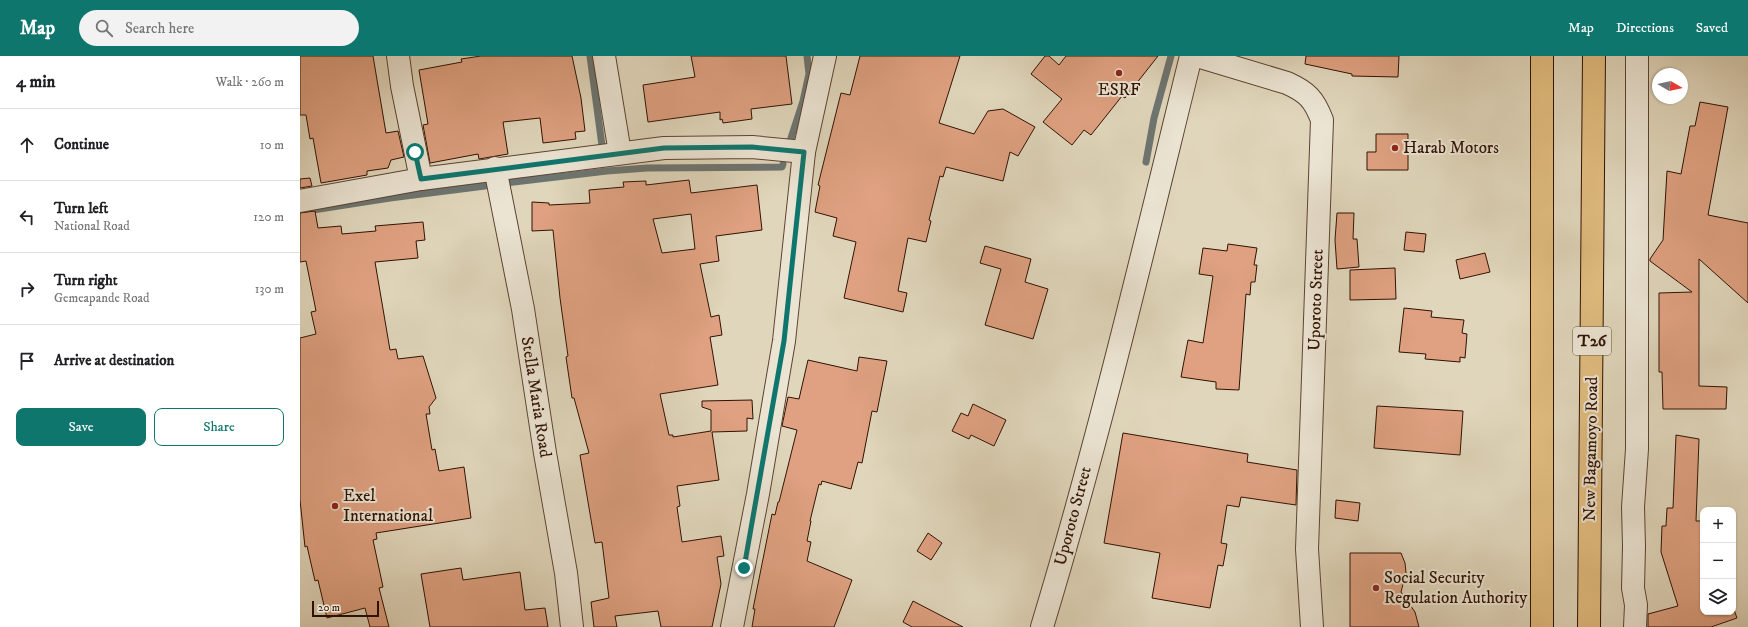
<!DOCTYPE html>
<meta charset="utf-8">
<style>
body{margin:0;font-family:"IM FELL DW Pica",serif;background:#f2f2f2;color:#202124}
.controls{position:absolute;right:12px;bottom:12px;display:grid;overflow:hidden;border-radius:8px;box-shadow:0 1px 3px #0004}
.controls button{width:36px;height:36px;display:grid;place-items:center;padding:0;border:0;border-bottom:1px solid #e0e0e0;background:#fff;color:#202124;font:20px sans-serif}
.compass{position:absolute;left:1352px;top:12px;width:36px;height:36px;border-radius:50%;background:#fff;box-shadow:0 1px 3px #0004;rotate:99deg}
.scale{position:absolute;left:12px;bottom:10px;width:67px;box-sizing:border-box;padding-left:4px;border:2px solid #301204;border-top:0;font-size:11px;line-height:14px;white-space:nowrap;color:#301204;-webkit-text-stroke:3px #ebe4d3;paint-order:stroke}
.stop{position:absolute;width:12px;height:12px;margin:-9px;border:3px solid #0f766e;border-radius:50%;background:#fff}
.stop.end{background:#0f766e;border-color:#fff;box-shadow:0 1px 4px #0008}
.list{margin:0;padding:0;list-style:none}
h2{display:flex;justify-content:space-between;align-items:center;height:52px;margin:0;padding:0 16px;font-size:17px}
h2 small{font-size:13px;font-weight:400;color:#757577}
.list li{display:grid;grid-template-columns:26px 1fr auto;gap:12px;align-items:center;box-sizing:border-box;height:72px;padding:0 16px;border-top:1px solid #e0e0e0}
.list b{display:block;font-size:15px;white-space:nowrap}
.list p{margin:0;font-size:13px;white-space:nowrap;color:#757577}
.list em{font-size:13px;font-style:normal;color:#757577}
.actions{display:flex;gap:8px;padding:12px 16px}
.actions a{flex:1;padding:9px 0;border:1px solid #0f766e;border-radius:8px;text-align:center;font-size:14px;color:#0f766e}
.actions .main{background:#0f766e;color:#fff}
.icon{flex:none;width:22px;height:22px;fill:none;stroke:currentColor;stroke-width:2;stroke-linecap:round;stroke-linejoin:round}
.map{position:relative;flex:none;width:1448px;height:571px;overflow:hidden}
header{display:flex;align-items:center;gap:24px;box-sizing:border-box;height:56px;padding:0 20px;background:#0f766e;color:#fff}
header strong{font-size:19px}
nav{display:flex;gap:22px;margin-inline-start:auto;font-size:14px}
.search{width:280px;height:36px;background:#f2f2f2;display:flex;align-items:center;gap:10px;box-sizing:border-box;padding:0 14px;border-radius:22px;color:#757577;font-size:15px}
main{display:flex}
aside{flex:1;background:#fff}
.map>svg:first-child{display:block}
</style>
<header>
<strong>Map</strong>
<div class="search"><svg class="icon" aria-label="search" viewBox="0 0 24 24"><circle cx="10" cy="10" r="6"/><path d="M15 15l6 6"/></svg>Search here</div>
<nav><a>Map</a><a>Directions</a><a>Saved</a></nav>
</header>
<main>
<aside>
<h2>4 min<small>Walk · 260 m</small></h2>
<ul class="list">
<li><svg class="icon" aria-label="ahead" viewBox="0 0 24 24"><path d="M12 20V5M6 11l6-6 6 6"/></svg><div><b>Continue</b></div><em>10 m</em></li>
<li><svg class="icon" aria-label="left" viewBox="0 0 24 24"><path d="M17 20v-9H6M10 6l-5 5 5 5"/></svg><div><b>Turn left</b><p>National Road</p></div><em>120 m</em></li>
<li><svg class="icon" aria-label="right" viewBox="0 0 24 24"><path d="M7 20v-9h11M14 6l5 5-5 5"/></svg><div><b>Turn right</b><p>Gemeapande Road</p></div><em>130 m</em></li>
<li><svg class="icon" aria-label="arrive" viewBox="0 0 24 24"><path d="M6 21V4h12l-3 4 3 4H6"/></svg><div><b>Arrive at destination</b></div></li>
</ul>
<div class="actions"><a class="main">Save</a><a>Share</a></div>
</aside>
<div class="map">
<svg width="1448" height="571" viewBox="0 0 1448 571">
<rect width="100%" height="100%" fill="#e0d6bb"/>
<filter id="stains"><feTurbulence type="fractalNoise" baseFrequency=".005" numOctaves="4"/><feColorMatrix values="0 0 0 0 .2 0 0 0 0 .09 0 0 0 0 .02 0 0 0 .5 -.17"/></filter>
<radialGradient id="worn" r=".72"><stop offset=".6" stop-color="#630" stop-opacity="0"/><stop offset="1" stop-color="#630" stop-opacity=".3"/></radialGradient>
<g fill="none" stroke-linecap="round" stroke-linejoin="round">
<g stroke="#6d7571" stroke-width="7">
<polyline points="290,0 303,97"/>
<polyline points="490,85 503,45 509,18 507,0"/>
<polyline points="846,106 854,62 871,0"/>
<polyline points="206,127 307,115 347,112 482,111 483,108"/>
<polyline points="0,156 90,142 185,130"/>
</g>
</g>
<g fill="#dfa181" stroke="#301204" fill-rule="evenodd">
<polygon points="0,0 73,0 86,77 98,75 104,101 91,104 88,112 67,115 67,119 21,127 13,82 10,83 6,59 0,59"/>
<polygon points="181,0 272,0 281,42 285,75 275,76 276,83 243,87 240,62 203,66 208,98 179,103 178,98 130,107 123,69 128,68 119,14 162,6 161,3"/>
<polygon points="391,0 486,0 492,48 451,53 452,63 423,67 422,63 420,64 420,56 348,66 343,29 395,21"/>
<polygon points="560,0 660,0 639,67 674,78 688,55 703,53 735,71 718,100 710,96 703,125 646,111 643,121 640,120 629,164 631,165 626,186 608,182 598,235 607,237 603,256 544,242 556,186 533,180 537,162 515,156 520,130 518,129 541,37 550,39"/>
<polygon points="745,0 749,0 759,9 766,0 858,0 825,42 822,40 791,79 784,74 772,89 743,66 762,43 731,18"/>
<polygon points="1006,0 1099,0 1098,21 1052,20 1052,18 1005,8"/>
<polygon points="1400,46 1428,51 1408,159 1448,167 1448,247 1399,203 1399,330 1427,331 1426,353 1363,353 1362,316 1359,316 1359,237 1392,236 1350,205 1350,203 1363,184 1367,115 1381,118 1390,70 1395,70"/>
<polygon points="1076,78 1108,78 1108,114 1067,114 1067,96 1076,96"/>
<polygon points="10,122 12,130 0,132 0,123"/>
<path d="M 389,124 L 391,137 L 457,129 L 462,174 L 416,180 L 419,205 L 400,208 L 411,261 L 419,259 L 422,279 L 410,281 L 418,329 L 360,338 L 369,379 L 373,379 L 373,381 L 411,375 L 411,354 L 402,351 L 402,345 L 452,344 L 453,363 L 447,362 L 447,375 L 412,376 L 419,424 L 377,430 L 380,450 L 377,451 L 382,486 L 421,480 L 424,500 L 417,501 L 421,528 L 412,571 L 361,571 L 358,555 L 315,560 L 317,571 L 294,571 L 291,546 L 309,542 L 302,486 L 295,487 L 280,399 L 289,397 L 274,342 L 272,342 L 266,301 L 268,300 L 260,242 L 253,174 L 232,175 L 232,146 L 249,147 L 249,149 L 290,147 L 289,134 L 324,131 L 323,126 L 346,125 L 346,129 ZM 391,158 L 395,193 L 362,197 L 353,163 Z"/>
<polygon points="15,155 18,172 41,170 42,178 76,175 75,170 123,166 125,184 116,185 118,202 75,206 90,294 96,293 98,303 123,300 136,342 129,351 130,358 126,358 132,394 135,393 139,415 164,411 171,462 76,477 77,483 73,484 83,531 79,532 89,571 70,571 65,552 27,562 18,524 15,525 7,490 5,491 0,444 0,282 16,278 11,256 16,255 6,205 0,206 0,157"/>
<polygon points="1037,157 1054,157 1053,183 1057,183 1059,211 1037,213 1035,184"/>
<polygon points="1106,176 1126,178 1124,196 1104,194"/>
<polygon points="928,188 957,192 954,209 957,209 955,226 951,226 950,239 946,238 939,334 916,333 916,326 881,321 888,284 903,287 913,220 899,218 903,192 927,195"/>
<polygon points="685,190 731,203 725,226 748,233 733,283 685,269 701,213 680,207"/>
<polygon points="1185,197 1190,216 1160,223 1156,204"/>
<polygon points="1095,212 1096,243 1050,244 1050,214"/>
<polygon points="1104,252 1132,255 1131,261 1164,264 1162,277 1167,278 1165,302 1160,301 1160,306 1125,303 1126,298 1099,296"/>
<polygon points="559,301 587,305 577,356 572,355 562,407 558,406 551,433 522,425 521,429 519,428 510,465 511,465 507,485 511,486 507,505 552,524 534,571 452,571 455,553 453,553 472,458 475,459 478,446 479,446 497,374 482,370 488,341 499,343 508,304 557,315"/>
<polygon points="673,348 706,364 694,390 671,379 669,383 652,375 661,357 668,360"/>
<polygon points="1077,350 1163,355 1160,399 1074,392"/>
<polygon points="823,377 948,398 947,406 997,414 996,449 941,441 939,451 927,449 921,487 927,488 923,510 918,509 910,552 852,542 860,497 804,487"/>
<polygon points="1376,379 1399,383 1396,465 1403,465 1403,556 1433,556 1433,551 1437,562 1411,571 1348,571 1348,558 1378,550 1361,496 1362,470 1366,470 1367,452 1373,452"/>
<polygon points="1036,444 1060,447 1058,465 1035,462"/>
<polygon points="628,477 642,487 631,504 617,495"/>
<polygon points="1050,497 1101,497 1105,507 1106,517 1101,536 1115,556 1119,571 1050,571"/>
<polygon points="161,512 163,524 220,516 225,554 245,552 248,571 130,571 121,518"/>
<polygon points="613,545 663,571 612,571 603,566"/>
</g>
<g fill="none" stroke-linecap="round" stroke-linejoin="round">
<defs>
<g id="minor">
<polyline points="98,0 102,30 121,123"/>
<polyline points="304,0 320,97"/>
<path d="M 897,0 L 987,27 C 1007,36 1014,43 1022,64 L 1007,493 L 1012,571"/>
<polyline points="195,112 223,253 245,397 266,517 272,571"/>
<polyline points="0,145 121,123 364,92 452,91 504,96"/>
<polyline points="432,571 458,438 484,285 504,96 525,0"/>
<path d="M 742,571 C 799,383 844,191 891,0"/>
<polyline points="1335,571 1336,549 1333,532 1334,490 1333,451 1337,393 1337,0"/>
</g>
<g id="trunk">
<polyline points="1242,571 1242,0"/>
<polyline points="1289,571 1294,0"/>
</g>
</defs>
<use href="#minor" stroke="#5c4332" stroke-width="24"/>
<use href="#trunk" stroke="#301204" stroke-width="24"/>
<use href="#minor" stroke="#ebe4d3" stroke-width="22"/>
<use href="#trunk" stroke="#e0bb7e" stroke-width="22"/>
</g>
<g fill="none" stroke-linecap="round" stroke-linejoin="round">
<polyline stroke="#0f766e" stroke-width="5" points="115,96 121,123 364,92 452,91 504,96 484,285 444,512"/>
</g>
<g fill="#8f2418" stroke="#ebe4d3" stroke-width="1.5">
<circle cx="819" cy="17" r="4"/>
<circle cx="1095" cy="92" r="4"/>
<circle cx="35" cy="450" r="4"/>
<circle cx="1076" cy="532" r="4"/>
</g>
<g text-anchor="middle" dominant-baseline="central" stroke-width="4" stroke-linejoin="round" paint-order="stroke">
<rect fill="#ebe4d3" stroke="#685142" stroke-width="1" x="1273" y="271" width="38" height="28" rx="3"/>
<g font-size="16" font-weight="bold" fill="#301204">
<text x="1292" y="285">T26</text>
</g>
<g font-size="17" fill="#301204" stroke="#ebe4d3" text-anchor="start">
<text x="819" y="34" text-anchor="middle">ESRF</text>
<text x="1103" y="92">Harab Motors</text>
<text x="43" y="440">Exel<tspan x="43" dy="20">International</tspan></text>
<text x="1084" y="522">Social Security<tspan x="1084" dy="20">Regulation Authority</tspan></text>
</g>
<g font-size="17" fill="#301204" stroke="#ebe4d3">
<text transform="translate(1016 244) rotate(-88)">Uporoto Street</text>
<text transform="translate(236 341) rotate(81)">Stella Maria Road</text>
<text transform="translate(1291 393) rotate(-89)">New Bagamoyo Road</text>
<text transform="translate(773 460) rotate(-75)">Uporoto Street</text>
</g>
</g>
<rect width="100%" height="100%" filter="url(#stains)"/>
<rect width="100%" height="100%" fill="url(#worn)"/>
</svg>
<div class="controls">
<button>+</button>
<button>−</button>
<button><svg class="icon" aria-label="layers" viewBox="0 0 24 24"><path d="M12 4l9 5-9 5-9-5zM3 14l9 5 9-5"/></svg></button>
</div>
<svg class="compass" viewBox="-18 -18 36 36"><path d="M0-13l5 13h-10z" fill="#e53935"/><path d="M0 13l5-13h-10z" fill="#757577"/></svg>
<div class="scale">20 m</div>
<div class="stop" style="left:115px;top:96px"></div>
<div class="stop end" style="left:444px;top:512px"></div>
</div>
</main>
